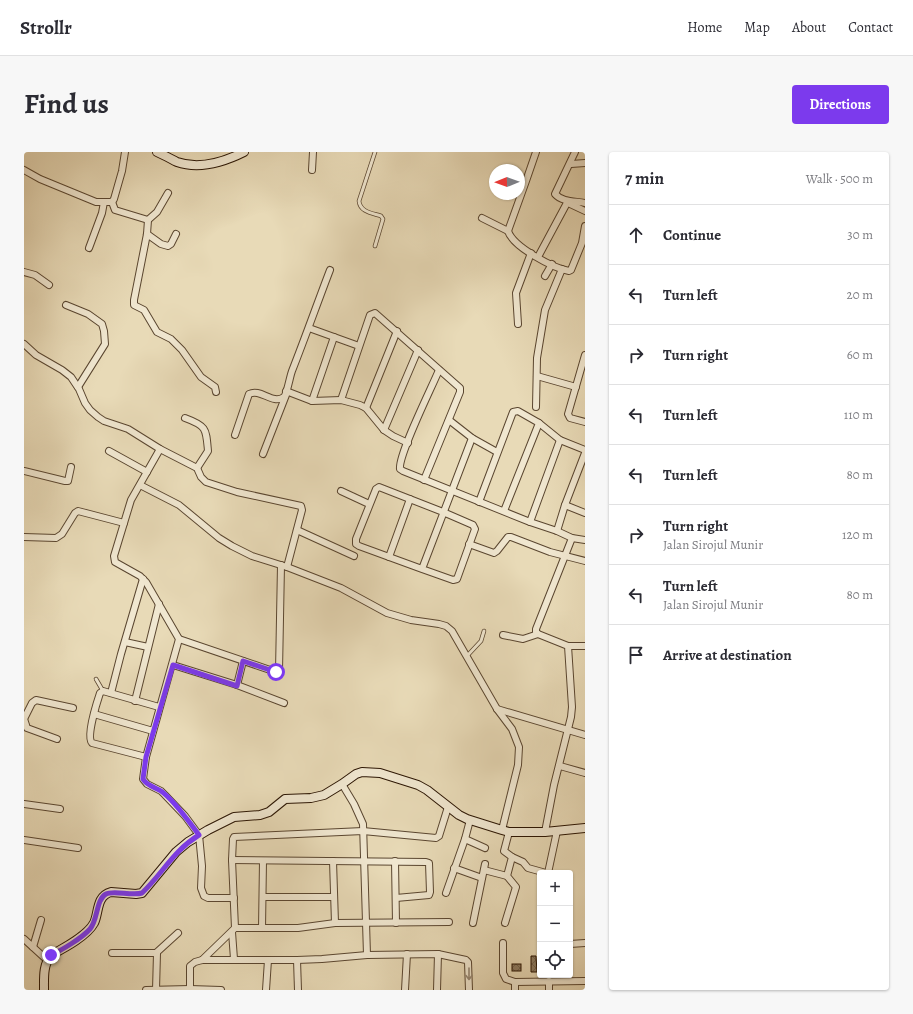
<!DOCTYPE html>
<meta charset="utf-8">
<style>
body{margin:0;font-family:Alegreya,serif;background:#f7f7f7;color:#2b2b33}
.controls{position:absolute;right:12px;bottom:12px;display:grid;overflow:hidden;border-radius:4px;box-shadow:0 1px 3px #0004}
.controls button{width:36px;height:36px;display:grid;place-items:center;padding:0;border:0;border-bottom:1px solid #e1e1e2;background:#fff;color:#2b2b33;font:20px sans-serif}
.compass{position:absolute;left:465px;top:12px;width:36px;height:36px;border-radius:50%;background:#fff;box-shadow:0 1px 3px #0004;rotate:269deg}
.stop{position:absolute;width:12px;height:12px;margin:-9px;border:3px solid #7c3aed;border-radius:50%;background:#fff}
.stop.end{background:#7c3aed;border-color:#fff;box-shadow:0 1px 4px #0008}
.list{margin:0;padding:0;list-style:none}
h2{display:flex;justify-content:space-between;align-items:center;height:52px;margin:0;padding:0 16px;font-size:17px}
h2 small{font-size:13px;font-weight:400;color:#7c7c81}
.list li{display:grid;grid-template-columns:26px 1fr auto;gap:12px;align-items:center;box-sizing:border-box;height:60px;padding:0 16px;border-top:1px solid #e1e1e2}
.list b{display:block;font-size:15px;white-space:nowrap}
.list p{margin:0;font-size:13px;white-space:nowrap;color:#7c7c81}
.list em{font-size:13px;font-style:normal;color:#7c7c81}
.icon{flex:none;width:22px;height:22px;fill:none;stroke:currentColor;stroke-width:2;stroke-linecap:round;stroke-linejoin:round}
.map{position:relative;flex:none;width:561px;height:838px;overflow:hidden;border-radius:4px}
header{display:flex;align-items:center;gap:24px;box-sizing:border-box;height:56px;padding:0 20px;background:#fff;border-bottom:1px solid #e1e1e2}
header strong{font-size:19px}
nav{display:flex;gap:22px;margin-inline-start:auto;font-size:14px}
.intro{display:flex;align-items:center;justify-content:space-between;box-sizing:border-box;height:96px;padding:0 24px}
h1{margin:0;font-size:28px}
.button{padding:10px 18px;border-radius:4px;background:#7c3aed;color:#fff;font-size:14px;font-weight:700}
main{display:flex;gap:24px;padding:0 24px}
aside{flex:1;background:#fff;border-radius:4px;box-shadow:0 1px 3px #0004}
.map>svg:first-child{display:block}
</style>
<header>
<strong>Strollr</strong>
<nav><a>Home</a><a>Map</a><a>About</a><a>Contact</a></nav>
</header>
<div class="intro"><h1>Find us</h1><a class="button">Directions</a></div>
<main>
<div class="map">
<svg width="561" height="838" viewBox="0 0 561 838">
<defs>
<pattern id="building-cross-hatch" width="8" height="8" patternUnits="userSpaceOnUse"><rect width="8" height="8" fill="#8d7b61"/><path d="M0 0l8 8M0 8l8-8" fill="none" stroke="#73644e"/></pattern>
</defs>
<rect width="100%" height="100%" fill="#e8dab7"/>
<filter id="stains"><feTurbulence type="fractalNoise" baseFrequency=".005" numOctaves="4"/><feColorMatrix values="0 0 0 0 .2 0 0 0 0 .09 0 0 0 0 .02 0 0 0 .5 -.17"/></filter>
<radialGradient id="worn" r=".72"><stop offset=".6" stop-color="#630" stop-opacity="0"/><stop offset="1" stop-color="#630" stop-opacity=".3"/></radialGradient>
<g fill="url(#building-cross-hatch)" stroke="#2b1503">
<polygon points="507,804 512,804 513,820 507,820"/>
<rect x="488" y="812" width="9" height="7"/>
</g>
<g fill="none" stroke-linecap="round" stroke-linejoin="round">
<defs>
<g id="lane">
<path d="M 351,94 L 359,67 L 357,64 C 348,61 336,60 335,49 L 351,0"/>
<polyline points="443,504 457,489 460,479"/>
<polyline points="72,527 79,539"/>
</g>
<g id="street">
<path d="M 512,0 L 502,29 L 484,79 C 489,95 529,116 545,119 L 547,118 L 558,91 L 561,74"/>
<path d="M 551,0 L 531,42 C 538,50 551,49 561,51"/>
<polyline points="547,12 561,11"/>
<polyline points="0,18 16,27 72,50 88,50 90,47 98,19 101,0"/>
<polyline points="288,18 289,0"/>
<polyline points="144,41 133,60 124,68 123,82 110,148 110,153 120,158 133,180 147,187 158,198 177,225 191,235 192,240"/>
<polyline points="88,50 91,58 124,68"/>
<polyline points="544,51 561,59"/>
<polyline points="458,66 484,79"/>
<polyline points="123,82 137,92 144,94 147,92 152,82"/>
<polyline points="65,96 78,61 80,50"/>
<polyline points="514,105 544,49"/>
<polyline points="0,120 11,123 25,133"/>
<polyline points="521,124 528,112"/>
<polyline points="42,153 64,162 78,172 80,179 81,192 54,235"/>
<polyline points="494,172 492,141 507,101"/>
<polyline points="285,176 335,194"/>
<polyline points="0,192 12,203 38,218 47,225 55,237 61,251 66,258 74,265 80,269 104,277 136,297 173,316 177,325 182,330 213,340 277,354 278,358 263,415"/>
<polyline points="561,203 544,262 546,266 561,270"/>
<path d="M 415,218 C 408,235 374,303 376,317 L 379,319 L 506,370 L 533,379 L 548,386 L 561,388"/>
<polyline points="513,224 552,235"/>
<polyline points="262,239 288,249 317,248 336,253 342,256 360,278 369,284 384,291"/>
<polyline points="317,248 346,163 351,161 436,236 436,240 400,328"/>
<polyline points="288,249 310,185"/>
<polyline points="512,255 513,206 521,158 538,117"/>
<polyline points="342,256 373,179"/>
<path d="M 161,266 C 183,274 182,277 184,299 L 173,316"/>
<polyline points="425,268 448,286 473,300"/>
<polyline points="515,271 536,288 561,298"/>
<polyline points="360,278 394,198"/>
<path d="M 211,283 L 225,242 C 237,236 248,253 260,245 C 263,242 266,224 268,219 C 281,186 293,152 306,118"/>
<polyline points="136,297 107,348 90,404 91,410 116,424 122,430 155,487 122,605 119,627 123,632 137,639 141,643 161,664 175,683 178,714 177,736 180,744 184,746 210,746"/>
<polyline points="85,299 123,320"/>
<polyline points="239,302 262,243"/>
<polyline points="0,319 41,329 44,329 47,315"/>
<polyline points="116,333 155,353 195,386 208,394 228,404 263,415 317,436 363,461 387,468 415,472 422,474 428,479 473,557 488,577 495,595 494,613 478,678"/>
<polyline points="317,339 345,352"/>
<polyline points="455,350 489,260 494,259 515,271 480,359"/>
<polyline points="541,353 561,361"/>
<polyline points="506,370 536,288"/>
<polyline points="273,378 330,404"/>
<polyline points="533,379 541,353 561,301"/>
<polyline points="0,385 32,386 38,382 51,361 54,359 100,371"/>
<polyline points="445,392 470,401 473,399 484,385 487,385 526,400 561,409"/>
<polyline points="365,405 386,347"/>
<polyline points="398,417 429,428 433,427 451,377 449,373 419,360 355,335 352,337 332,387 332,392 335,394 398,417 448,286"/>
<polyline points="479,483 499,487 514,482"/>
<polyline points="155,487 252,520 255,519 257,413"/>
<polyline points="101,490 124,495"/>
<polyline points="544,494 561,494"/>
<polyline points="149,513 213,533 260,551"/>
<polyline points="213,533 219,509"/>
<polyline points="87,541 97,502 119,427"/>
<polyline points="111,549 135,452"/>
<polyline points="473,557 561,583"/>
<polyline points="70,562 129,579"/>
<polyline points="0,567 8,551 12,548 49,556"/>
<polyline points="0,567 3,576 33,587"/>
<path d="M 122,605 L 68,591 C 62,585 73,550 76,541 L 79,539 L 135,555"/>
<polyline points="536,614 561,621"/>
<polyline points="318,632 330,652 339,672 343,803"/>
<polyline points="0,652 36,657"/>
<polyline points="521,680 530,633 547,565 548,555 544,494 514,482 512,480 512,477 548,386"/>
<polyline points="441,687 461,696"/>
<polyline points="0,688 54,696"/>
<polyline points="488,705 499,710 504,716 522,721"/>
<polyline points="208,708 402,710 405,711 406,740 405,743 372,746"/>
<polyline points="309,709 311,771"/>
<polyline points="371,709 372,771"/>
<polyline points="430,716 458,726"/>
<polyline points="460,718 483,724"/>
<polyline points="524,721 533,679"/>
<polyline points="422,741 441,687 446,668"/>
<polyline points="239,745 310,745"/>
<polyline points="449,771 461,712"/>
<polyline points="481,771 492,735 483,724 488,705 480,699 485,680"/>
<polyline points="211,776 274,776 311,771 425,770"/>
<polyline points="238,776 239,709"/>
<polyline points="208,780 210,807"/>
<polyline points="0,787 23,808"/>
<polyline points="479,791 479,821 482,827 491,830 561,829"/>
<polyline points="546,792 561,791"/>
<polyline points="9,795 17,768"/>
<polyline points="88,801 133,801 132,838"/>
<polyline points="132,801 154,781"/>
<polyline points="178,808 211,776 208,708 209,687 210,685 339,679 412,686 415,684 424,655"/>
<polyline points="273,808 274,838"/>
<polyline points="525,829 525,838"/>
<polyline points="491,830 491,838"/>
<polyline points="122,838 166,837 197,838"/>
<polyline points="166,838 166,814 171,810 178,808 273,808 298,807 343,803 414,802 442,808 444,810 445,838"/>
<polyline points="242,838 244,808"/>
<polyline points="381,838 383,802"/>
<polyline points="413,838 414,802"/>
</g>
<g id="secondary">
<path d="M 133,0 C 140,3 147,7 153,10 C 176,18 200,10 220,0"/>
<path d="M 20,838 C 20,825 19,813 27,803 C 40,796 63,784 70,771 C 75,761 72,744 87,740 L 112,742 L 118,741 L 152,700 L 164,690 L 184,678 L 210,665 L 236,663 L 245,660 L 261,647 L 287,646 L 300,643 L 318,632 L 332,622 L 338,620 L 356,621 L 394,633 L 403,638 L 435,663 L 443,667 L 478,678 L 485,680 L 521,680 L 561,676"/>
</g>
</defs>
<use href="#lane" stroke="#5a4630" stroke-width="4.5"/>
<use href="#street" stroke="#5a4630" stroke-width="8"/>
<use href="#secondary" stroke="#2b1503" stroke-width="10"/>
<use href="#lane" stroke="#f0e7d0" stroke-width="3"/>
<use href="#street" stroke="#f0e7d0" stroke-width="6"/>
<use href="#secondary" stroke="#f0e7d0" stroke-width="8"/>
</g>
<defs><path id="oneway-shaft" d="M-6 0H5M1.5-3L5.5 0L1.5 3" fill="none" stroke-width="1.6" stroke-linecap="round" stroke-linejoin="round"/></defs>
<use stroke="#978874" href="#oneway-shaft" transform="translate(445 822) rotate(90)"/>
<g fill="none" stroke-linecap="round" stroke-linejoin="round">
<path stroke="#7c3aed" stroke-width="5" d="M 27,803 C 38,798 58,786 66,777 C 74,768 72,747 82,742 C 89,738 108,744 118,741 C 139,721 149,699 175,683 C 166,671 150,648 137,639 C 131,635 123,634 119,627 L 122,605 L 149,513 L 213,534 L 219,509 L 252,520"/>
</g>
<rect width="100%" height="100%" filter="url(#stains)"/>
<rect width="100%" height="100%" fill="url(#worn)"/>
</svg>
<div class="controls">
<button>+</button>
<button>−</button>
<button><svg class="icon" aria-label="locate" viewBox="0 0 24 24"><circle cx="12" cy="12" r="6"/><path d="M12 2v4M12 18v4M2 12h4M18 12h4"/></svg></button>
</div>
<svg class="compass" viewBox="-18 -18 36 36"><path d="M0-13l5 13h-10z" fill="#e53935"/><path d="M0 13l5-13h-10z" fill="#7c7c81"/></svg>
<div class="stop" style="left:252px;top:520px"></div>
<div class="stop end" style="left:27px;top:803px"></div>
</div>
<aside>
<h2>7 min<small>Walk · 500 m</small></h2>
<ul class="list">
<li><svg class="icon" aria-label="ahead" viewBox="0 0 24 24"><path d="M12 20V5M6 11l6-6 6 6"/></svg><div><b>Continue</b></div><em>30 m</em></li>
<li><svg class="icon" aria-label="left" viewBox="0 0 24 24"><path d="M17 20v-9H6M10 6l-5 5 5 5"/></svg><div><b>Turn left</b></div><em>20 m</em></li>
<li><svg class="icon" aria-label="right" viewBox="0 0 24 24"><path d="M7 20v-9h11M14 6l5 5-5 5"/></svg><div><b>Turn right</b></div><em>60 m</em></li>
<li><svg class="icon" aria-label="left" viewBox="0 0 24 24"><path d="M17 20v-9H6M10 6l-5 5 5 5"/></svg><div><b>Turn left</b></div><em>110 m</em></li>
<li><svg class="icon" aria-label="left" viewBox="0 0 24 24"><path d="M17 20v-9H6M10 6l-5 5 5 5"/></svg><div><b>Turn left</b></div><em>80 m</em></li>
<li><svg class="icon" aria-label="right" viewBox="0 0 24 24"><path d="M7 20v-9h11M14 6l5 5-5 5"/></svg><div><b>Turn right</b><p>Jalan Sirojul Munir</p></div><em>120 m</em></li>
<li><svg class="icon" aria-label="left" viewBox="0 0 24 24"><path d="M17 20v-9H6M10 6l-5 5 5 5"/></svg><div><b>Turn left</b><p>Jalan Sirojul Munir</p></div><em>80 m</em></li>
<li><svg class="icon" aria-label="arrive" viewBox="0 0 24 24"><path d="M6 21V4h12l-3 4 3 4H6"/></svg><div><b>Arrive at destination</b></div></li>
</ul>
</aside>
</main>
